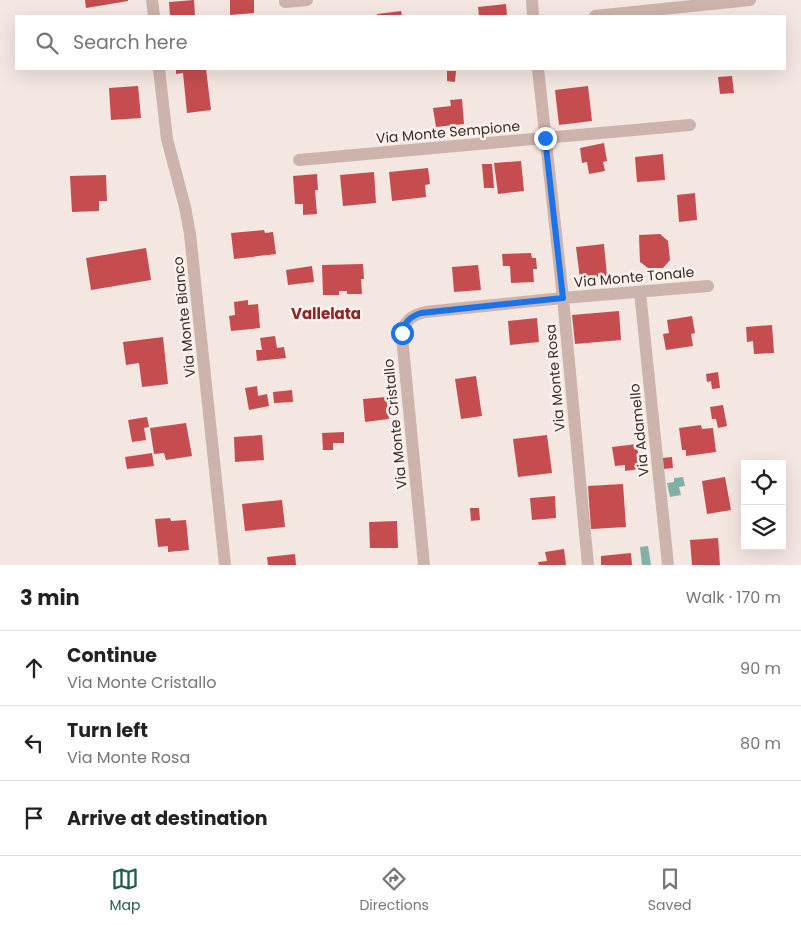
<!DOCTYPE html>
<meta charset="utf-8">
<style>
body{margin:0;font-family:Poppins,sans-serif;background:#f2f2f2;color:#222}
.controls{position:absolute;right:15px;bottom:15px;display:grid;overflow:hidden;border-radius:0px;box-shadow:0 5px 20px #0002}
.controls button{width:45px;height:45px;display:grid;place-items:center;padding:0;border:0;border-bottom:1px solid #e0e0e0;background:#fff;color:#222;font:25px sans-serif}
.stop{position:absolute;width:15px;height:15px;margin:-11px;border:4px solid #1a73e8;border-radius:50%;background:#fff}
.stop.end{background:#1a73e8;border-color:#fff;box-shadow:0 1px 5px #0008}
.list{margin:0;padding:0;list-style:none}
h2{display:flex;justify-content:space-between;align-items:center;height:65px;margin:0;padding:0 20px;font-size:21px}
h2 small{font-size:16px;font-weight:400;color:#767676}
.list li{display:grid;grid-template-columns:32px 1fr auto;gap:15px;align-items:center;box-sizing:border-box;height:75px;padding:0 20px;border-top:1px solid #e0e0e0}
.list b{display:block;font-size:19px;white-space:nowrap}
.list p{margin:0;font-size:16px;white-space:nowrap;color:#767676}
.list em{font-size:16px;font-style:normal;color:#767676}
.icon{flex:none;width:28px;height:28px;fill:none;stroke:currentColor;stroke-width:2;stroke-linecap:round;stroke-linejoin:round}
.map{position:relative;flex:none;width:801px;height:565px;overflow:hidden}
.search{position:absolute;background:#fff;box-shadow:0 5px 20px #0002;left:15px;right:15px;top:15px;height:55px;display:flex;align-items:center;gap:12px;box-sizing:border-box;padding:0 18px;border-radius:0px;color:#767676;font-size:19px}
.sheet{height:290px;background:#fff}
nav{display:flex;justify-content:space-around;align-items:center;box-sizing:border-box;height:70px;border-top:1px solid #e0e0e0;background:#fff;font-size:14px;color:#767676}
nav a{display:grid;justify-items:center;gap:2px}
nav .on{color:#205c51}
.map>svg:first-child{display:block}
</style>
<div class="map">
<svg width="801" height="565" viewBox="0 0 801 565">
<rect width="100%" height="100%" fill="#f4e6e1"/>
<g fill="#80b1a6">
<polygon points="683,477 685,486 679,487 681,495 670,497 667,483 674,482 674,478"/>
<polygon points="648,546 651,565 642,565 640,547"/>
</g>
<g fill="#c54d4f">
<polygon points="85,0 128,0 128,1 86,8"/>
<polygon points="194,0 195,16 170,16 169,2"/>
<polygon points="230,0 254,0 254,13 230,15"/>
<polygon points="506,4 507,16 479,16 478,7"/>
<polygon points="401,11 402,16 377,16 377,14"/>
<polygon points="176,69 206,69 211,110 187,113 183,73 176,74"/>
<polygon points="447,71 456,71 455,82 447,81"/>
<polygon points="732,76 734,93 720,94 718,77"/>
<polygon points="138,86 141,118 111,120 109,88"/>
<polygon points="588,86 592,121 559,125 555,90"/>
<polygon points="462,99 464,124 436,127 433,108 451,106 450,100"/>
<polygon points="604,143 607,161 603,162 605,171 589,174 587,162 582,163 580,148"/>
<polygon points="663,154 665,180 637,182 635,157"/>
<polygon points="521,161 524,191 498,194 494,163"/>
<polygon points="482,164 492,164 494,188 484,188"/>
<polygon points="428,168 430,184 425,185 426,197 392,201 389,172"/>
<polygon points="374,172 376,203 343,206 340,175"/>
<polygon points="317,174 318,190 315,190 317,214 303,215 303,204 295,204 293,176"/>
<polygon points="106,175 107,201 99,201 99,211 72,212 70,176"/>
<polygon points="695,193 697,220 679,222 677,195"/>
<polygon points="264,230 265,233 273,232 276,254 234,259 231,233"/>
<polygon points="660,234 668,241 670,260 663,268 648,268 640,262 639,235"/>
<polygon points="604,244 607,276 580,279 576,247"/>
<polygon points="146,248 151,280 91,290 86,258"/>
<polygon points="531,253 532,258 536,258 537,269 533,269 534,282 511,283 510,266 503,266 502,254"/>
<polygon points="363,264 364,279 361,279 362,294 347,294 347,291 339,291 339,295 323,295 322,265"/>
<polygon points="478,265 481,290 454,292 452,267"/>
<polygon points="312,266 314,282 288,285 286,270"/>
<polygon points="248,300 248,305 258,304 260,328 231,331 229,316 235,315 234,302"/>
<polygon points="619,311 621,340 575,344 572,315"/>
<polygon points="692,316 695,333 691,334 693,346 666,350 663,334 669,333 667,320"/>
<polygon points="537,318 539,342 510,345 508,321"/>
<polygon points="772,325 774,353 754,354 753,341 747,342 746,327"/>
<polygon points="275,336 277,348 284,347 286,358 257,361 256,350 262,350 260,338"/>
<polygon points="163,337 168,384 142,387 139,363 126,365 123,342"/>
<polygon points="718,372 720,388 712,389 711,381 707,382 706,374"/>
<polygon points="476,376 482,416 461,419 455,379"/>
<polygon points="257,386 258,396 267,394 269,406 249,410 245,388"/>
<polygon points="292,390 293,402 274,403 273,392"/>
<polygon points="386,397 389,419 365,422 363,399"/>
<polygon points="723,405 727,426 718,428 716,419 712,419 710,407"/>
<polygon points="147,417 149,427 144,428 146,440 132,442 128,420"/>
<polygon points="186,423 192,456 166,460 164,453 154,454 150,428"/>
<polygon points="701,425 702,429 713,428 716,452 686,456 686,450 682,450 679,428"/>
<polygon points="344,432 344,443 333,443 333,450 323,450 322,433"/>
<polygon points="262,435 264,460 235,462 234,437"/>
<polygon points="547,435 552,473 518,477 513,439"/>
<polygon points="637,444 640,469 625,471 625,465 615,466 612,447"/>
<polygon points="152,453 154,466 127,469 125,457"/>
<polygon points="672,457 673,468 663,469 662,458"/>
<polygon points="725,477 731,510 707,514 702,481"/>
<polygon points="623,484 626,527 591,529 588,486"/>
<polygon points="555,496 556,518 532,520 530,498"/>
<polygon points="282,500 285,527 245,531 242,504"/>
<polygon points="470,508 479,508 480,520 471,521"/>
<polygon points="170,518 171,521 186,520 189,550 168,552 168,546 158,547 155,519"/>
<polygon points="397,521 398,548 370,548 369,522"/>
<polygon points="718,538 720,565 692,565 690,540"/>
<polygon points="564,549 566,565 539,565 538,562 547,561 545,552"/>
<polygon points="631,553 632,565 601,565 601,556"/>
<polygon points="295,554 296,565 268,565 267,557"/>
</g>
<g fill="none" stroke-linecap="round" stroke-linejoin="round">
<g stroke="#ccb3ac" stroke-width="12">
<polyline points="152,0 154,16"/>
<polyline points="532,0 533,16"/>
<polyline points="285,2 307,0"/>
<polyline points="595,16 750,0"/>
<polyline points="159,69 167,139 185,207 190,234 225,565"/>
<polyline points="538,69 563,298 588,565"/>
<polyline points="299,160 690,125"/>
<polyline points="640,292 668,565"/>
<path d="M 424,565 L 402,337 C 402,323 411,315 425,312 L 563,298 L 708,286"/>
</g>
</g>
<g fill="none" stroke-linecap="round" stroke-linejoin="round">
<path stroke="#1a73e8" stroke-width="6" d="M 402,333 C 404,322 411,316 421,313 L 563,298 L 545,138"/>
</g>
<g text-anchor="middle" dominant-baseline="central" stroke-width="5" stroke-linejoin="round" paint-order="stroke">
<g font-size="14" fill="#3a2c2b" stroke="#fbf2ee">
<text transform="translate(448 132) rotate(-5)">Via Monte Sempione</text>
<text transform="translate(634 277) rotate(-5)">Via Monte Tonale</text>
<text transform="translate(184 317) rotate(-96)">Via Monte Bianco</text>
<text transform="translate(555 378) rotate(-95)">Via Monte Rosa</text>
<text transform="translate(395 424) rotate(-96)">Via Monte Cristallo</text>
<text transform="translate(639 430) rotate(-96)">Via Adamello</text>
</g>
<g font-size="15" font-weight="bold" fill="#8a2426" stroke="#fbf2ee">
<text x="326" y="313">Vallelata</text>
</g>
</g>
</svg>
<div class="controls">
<button><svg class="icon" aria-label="locate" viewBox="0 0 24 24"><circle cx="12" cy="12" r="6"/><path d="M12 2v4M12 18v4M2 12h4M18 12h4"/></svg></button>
<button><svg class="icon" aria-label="layers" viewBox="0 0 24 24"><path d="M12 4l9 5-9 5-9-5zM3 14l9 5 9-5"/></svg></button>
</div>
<div class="stop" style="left:402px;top:333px"></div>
<div class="stop end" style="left:545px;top:138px"></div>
<div class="search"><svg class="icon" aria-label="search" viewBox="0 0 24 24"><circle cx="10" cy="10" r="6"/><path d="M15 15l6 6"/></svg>Search here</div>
</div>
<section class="sheet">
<h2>3 min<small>Walk · 170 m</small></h2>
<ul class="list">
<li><svg class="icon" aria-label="ahead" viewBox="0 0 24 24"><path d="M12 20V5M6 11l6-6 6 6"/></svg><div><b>Continue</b><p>Via Monte Cristallo</p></div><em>90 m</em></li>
<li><svg class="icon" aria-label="left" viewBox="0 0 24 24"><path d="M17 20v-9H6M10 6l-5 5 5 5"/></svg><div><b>Turn left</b><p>Via Monte Rosa</p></div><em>80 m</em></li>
<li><svg class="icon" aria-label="arrive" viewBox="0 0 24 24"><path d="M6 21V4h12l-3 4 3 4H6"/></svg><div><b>Arrive at destination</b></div></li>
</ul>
</section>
<nav>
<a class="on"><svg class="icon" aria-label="map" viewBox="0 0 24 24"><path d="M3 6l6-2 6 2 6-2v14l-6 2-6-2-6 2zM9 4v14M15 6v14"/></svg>Map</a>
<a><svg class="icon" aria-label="directions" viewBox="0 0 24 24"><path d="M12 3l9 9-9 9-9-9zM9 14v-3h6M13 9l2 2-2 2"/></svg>Directions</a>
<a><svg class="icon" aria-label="saved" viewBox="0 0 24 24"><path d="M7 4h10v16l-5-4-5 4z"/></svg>Saved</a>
</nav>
